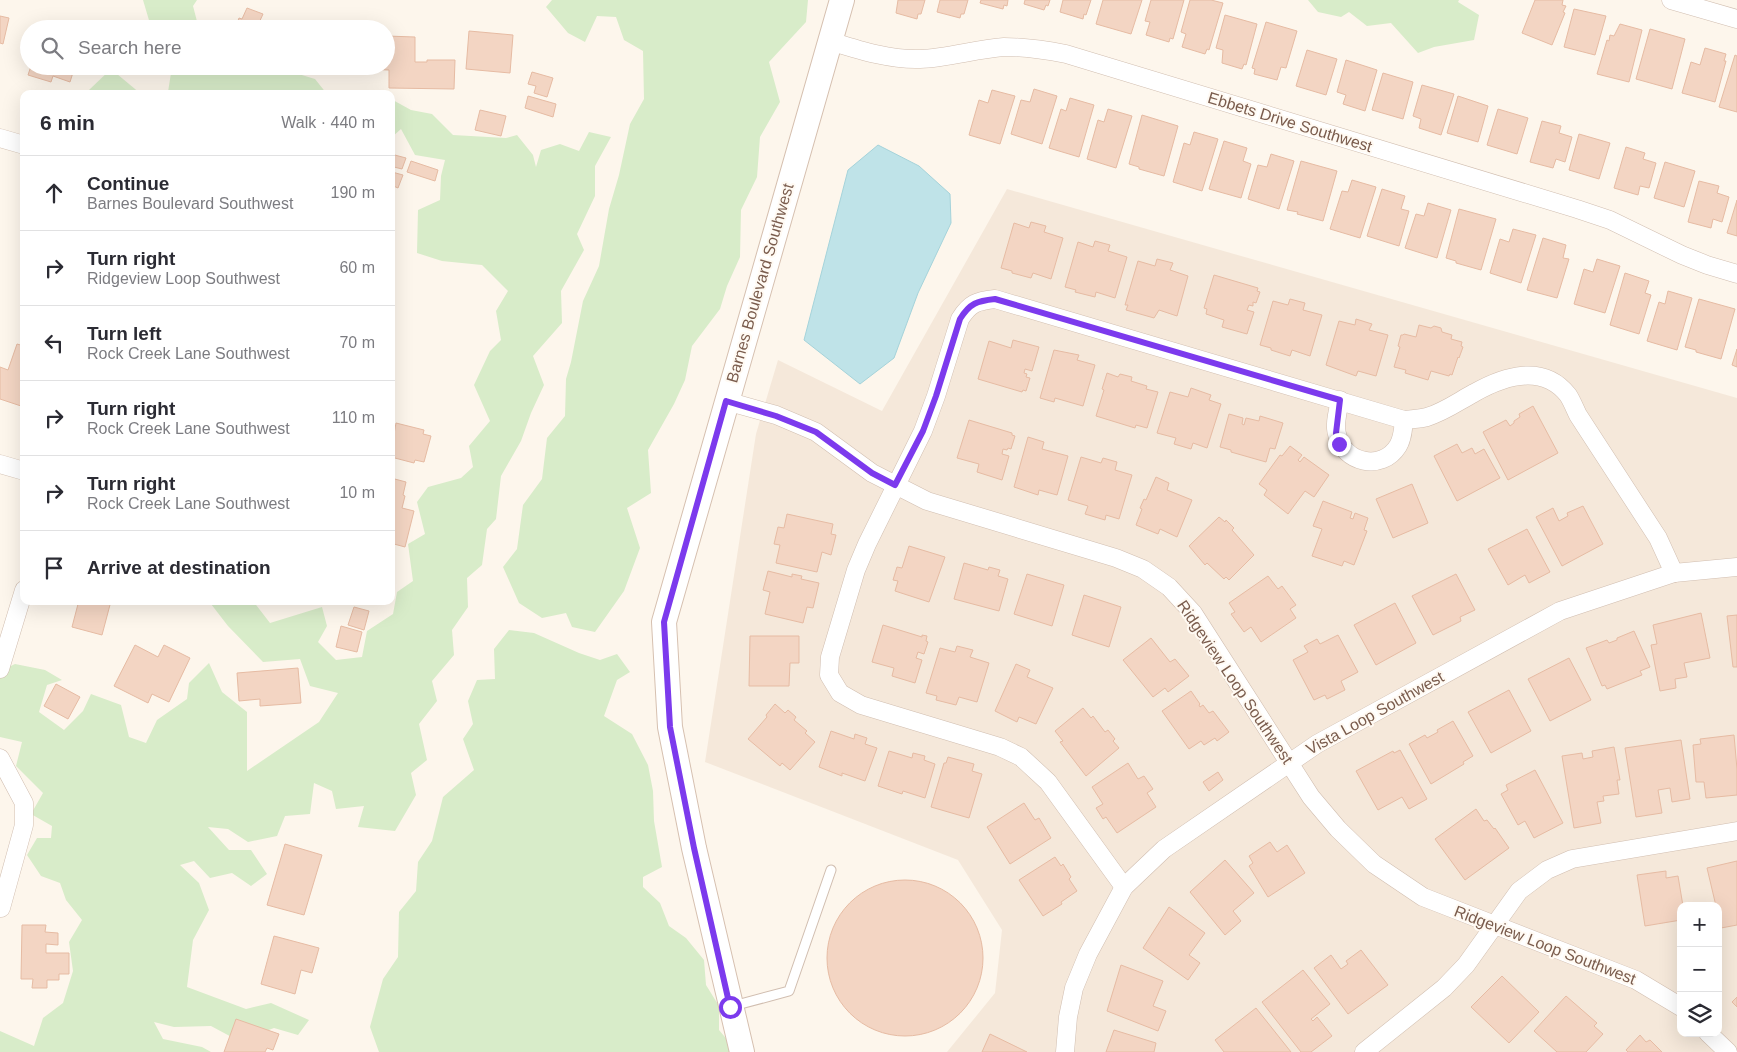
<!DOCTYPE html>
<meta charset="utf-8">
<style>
body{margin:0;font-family:Arial,sans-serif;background:#f2f2f3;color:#2b2b33}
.controls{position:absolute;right:15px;bottom:15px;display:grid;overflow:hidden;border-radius:10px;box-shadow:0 5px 20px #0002}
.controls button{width:45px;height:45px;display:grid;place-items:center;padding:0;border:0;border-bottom:1px solid #e1e1e2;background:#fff;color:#2b2b33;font:25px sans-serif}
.stop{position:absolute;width:15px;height:15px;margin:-11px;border:4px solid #7c3aed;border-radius:50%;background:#fff}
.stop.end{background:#7c3aed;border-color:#fff;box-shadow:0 1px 5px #0008}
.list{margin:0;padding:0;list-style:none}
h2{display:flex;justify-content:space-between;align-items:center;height:65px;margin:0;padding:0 20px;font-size:21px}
h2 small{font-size:16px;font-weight:400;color:#7c7c81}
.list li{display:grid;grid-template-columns:32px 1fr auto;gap:15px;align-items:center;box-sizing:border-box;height:75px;padding:0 20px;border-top:1px solid #e1e1e2}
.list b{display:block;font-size:19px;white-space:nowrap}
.list p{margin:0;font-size:16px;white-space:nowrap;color:#7c7c81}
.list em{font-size:16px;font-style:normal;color:#7c7c81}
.icon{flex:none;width:28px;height:28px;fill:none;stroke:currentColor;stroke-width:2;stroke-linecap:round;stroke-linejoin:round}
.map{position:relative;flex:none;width:1737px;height:1052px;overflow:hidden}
.search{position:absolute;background:#fff;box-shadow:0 5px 20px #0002;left:20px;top:20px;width:375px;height:55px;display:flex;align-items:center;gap:12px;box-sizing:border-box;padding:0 18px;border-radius:28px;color:#7c7c81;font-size:19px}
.panel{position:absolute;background:#fff;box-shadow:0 5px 20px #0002;left:20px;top:90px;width:375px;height:515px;border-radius:10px}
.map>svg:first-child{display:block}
</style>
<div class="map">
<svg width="1737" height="1052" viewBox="0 0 1737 1052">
<rect width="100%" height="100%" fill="#fdf6ec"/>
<path fill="#f5e8da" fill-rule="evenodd" d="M 1007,189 L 1737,398 L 1737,1052 L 947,1052 L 995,993 L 1002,930 L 958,860 L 705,762 L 756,434 L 778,360 L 882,411 ZM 1681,906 L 1718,906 L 1718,1033 L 1681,1033 Z"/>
<g fill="#d8ecc9">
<polygon points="143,0 197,0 193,6 199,29 150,29 151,27"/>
<polygon points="552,0 808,0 806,22 769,62 780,102 760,137 757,177 741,210 740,257 727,286 720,309 692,346 685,380 674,404 648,450 651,493 627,508 640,548 624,591 595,632 572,627 566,613 542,618 519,603 503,567 517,549 523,505 542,479 547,438 565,416 566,379 571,362 583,301 599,266 609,209 619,175 630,124 644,99 643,51 624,40 616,17 597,16 585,42 568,33 546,7"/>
<polygon points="1308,0 1459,0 1458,2 1479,15 1474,40 1434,47 1418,53 1391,23 1367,26 1349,12 1341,17 1318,12"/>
<polygon points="145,66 280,66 282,69 315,79 327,94 150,94 168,92 171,73 145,69"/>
<polygon points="111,69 141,94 91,94 89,90"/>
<polygon points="391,99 411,110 432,114 453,135 506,138 517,135 533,155 536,167 541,150 560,144 579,151 589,132 611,137 595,166 595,196 577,234 584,250 561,291 562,323 533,356 544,385 531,413 521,441 501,476 496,519 487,529 482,565 467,578 468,607 452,630 454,655 432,681 437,701 419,724 427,760 411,773 416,795 395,831 358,827 364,806 336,809 332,791 314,783 310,814 285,816 277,836 248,842 228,829 208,827 229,850 251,850 267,874 251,886 232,873 210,878 194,861 180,865 199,883 209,910 193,940 187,987 246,1009 271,1003 309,1020 298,1035 274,1028 239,1041 211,1026 174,1027 154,1022 163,1039 202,1047 211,1052 0,1052 0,1031 34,1046 43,1018 63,1003 73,971 69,942 82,920 66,900 60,883 41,876 27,855 37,838 51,838 52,826 31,814 43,793 16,766 22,742 0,737 0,671 15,664 45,670 62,680 47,685 39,712 64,730 83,711 91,694 121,705 129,737 146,743 157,720 187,699 189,683 209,663 222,692 247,712 247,771 319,722 338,693 310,686 300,659 263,662 228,626 211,604 214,601 253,601 270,623 322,607 327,626 318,642 336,660 362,657 367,631 393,614 397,592 413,581 408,544 425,534 417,502 428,487 461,478 473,467 469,446 490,421 474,385 490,351 501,340 496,311 508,291 482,265 442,261 417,253 418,210 440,200 441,176 445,160 415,155 401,129 391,138"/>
<polygon points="509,630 534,633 579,653 600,660 617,654 630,672 617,680 604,716 632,734 648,765 653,791 654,821 662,867 643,877 643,887 660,903 669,926 686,938 704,960 706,985 719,1006 719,1030 735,1049 735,1052 379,1052 370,1027 383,979 398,957 399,912 416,891 418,862 432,841 443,797 474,770 463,739 473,724 468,701 477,680 495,679 494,649"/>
</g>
<polygon fill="#bfe3e8" stroke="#a5d3da" points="878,145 919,166 950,194 951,223 918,293 894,358 860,384 804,340 848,170"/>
<g fill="#f3d5c3" stroke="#e6bba3">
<polygon points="898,0 925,0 921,14 918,14 917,19 896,13"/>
<polygon points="940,0 968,0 964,14 961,14 960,18 937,12"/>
<polygon points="981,0 1008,0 1007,6 1004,5 1003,9 980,3"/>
<polygon points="1025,0 1050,0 1048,6 1046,5 1044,10 1024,4"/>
<polygon points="1063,0 1091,0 1086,15 1084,14 1083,19 1060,12"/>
<polygon points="1103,0 1142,0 1131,34 1096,24"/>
<polygon points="1151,0 1184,0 1173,39 1170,38 1169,42 1146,35 1150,22 1145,21"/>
<polygon points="1190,0 1211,0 1223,3 1209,50 1207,49 1205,54 1182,47 1186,34 1181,32"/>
<polygon points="1535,0 1563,0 1562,5 1566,6 1563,12 1565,13 1552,45 1522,33"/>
<polygon points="247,8 263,14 258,25 264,27 264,29 235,29 239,18 242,19"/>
<polygon points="1574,9 1606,16 1595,55 1564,47"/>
<polygon points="1225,15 1257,24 1246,65 1244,64 1242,69 1222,63 1223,50 1216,48"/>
<polygon points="0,16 9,18 3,44 0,43"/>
<polygon points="1266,22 1297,31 1286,68 1281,67 1277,80 1254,74 1255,69 1252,68"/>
<polygon points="1620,24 1642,30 1629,82 1597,74 1607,40 1609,41 1610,35 1614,36"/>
<polygon points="1650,29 1685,39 1672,89 1636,79"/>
<polygon points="469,31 513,35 510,73 466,69"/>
<polygon points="386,36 415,37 415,62 427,62 427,60 455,60 454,89 389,88 389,70 362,69 362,66 386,66"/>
<polygon points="1705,48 1726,54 1724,61 1726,61 1715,102 1682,93 1691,62 1700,65"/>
<polygon points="1307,50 1337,59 1326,95 1296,86"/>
<polygon points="1735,55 1737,56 1737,112 1719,107"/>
<polygon points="1346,60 1377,70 1365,111 1343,104 1346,95 1337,92"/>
<polygon points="31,66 75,66 70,82 53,76 51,82 28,75"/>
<polygon points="532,72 553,78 547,97 534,93 536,86 528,84"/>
<polygon points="1383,73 1413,82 1403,119 1372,110"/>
<polygon points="1422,85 1454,94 1441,135 1419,128 1421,119 1413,116"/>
<polygon points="1034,89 1057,96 1042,144 1011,134 1021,100 1030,102"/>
<polygon points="992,90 1015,96 1000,144 969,135 979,100 988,103"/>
<polygon points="528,96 556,104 553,117 525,108"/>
<polygon points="1458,96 1488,106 1478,142 1447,133"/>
<polygon points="1070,98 1094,105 1079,157 1049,148 1061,109 1066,111"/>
<polygon points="1108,109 1132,116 1116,168 1087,159 1098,120 1104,122"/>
<polygon points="1498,109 1528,118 1517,154 1487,145"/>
<polygon points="480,110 506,116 501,136 475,130"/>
<polygon points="1142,115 1178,126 1164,176 1139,169 1139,167 1129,164"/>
<polygon points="1542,121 1561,126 1559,133 1572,137 1565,162 1556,159 1553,168 1530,162"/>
<polygon points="1194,132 1218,139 1202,191 1173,182 1184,143 1190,145"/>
<polygon points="1579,134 1610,143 1599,179 1569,170"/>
<polygon points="1224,141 1247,148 1243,161 1251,164 1241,198 1209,189"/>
<polygon points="1626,147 1645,153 1643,159 1656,163 1649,188 1640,186 1638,195 1614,188"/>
<polygon points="391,154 406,158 402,169 394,167 392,172 403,175 398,188 391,185"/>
<polygon points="1271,154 1294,161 1279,209 1248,199 1258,165 1267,167"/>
<polygon points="411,161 438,170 435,181 407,172"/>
<polygon points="1301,161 1337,171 1323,221 1297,214 1298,212 1287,210"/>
<polygon points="1665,162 1695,171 1684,207 1654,198"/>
<polygon points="1352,180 1376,187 1360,238 1330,229 1342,191 1348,192"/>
<polygon points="1699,181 1719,186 1717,193 1729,197 1722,222 1713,219 1711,228 1688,222"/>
<polygon points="1382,189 1405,196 1401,209 1409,211 1399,246 1367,236"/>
<polygon points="1737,200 1737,236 1727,233"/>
<polygon points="1428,203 1451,210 1437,258 1405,248 1416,214 1424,216"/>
<polygon points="1459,209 1496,219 1481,270 1456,263 1456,261 1446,258"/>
<polygon points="1031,222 1046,226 1044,232 1063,238 1051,279 1033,273 1031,278 1012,273 1012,271 1001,268 1014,223 1029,228"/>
<polygon points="1513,229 1536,235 1521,283 1490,273 1500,239 1509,242"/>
<polygon points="1543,238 1566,245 1563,258 1569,259 1557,298 1527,290"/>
<polygon points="1095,241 1110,245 1108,251 1127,257 1115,298 1096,292 1095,297 1075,292 1076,290 1065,287 1078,242 1093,247"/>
<polygon points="1157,259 1173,263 1170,270 1188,276 1177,316 1159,310 1154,318 1126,310 1128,305 1125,305 1138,261 1155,266"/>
<polygon points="1597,259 1620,266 1605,313 1574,304 1584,269 1593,272"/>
<polygon points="1625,273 1649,281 1645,293 1651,295 1639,334 1610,325"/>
<polygon points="1214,275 1258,288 1257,291 1260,292 1256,303 1253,302 1253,306 1249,305 1247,310 1254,312 1247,334 1222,327 1224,320 1206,314 1207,309 1204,308"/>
<polygon points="1668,291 1692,298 1677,350 1647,341 1659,302 1665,304"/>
<polygon points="1290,299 1305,303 1303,310 1322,315 1310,356 1292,350 1290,356 1271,350 1271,348 1260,345 1273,301 1288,305"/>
<polygon points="1699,299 1735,309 1721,359 1696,352 1696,350 1685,347"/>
<polygon points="1356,319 1372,324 1369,330 1388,335 1376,376 1358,371 1356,376 1326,365 1339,321 1355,325"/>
<polygon points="1419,325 1431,328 1434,326 1441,328 1442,332 1452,335 1451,339 1462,342 1461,346 1463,347 1459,358 1458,357 1452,375 1450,374 1449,376 1431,371 1428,380 1405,373 1406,370 1394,367 1400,347 1398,346 1401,335 1403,335 1404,334 1416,337"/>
<polygon points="1013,340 1039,347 1032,371 1025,369 1024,373 1027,374 1026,377 1030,378 1026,391 1023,390 1022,392 978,379 989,341 1011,348"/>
<polygon points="17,344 24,346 24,407 0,399 0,367 8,370"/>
<polygon points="1737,349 1737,367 1732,365"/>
<polygon points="1054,350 1079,355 1077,360 1095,365 1083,406 1055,398 1054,402 1040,398"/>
<polygon points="1107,373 1118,377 1120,374 1132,377 1131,381 1147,386 1146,389 1158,392 1147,428 1136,425 1135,428 1096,416 1104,390 1102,389"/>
<polygon points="1191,388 1211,395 1209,400 1221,404 1207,448 1193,443 1191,449 1174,444 1176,438 1157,433 1170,392 1188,397"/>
<polygon points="1533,406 1558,453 1508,480 1483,432 1506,420 1510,426 1514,423 1514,421 1520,417 1519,414"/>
<polygon points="1229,414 1243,418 1242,424 1244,425 1246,418 1259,421 1260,416 1283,423 1275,449 1270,448 1266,462 1231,452 1231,450 1220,447"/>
<polygon points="969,420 1012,433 1012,435 1015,436 1011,449 1008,448 1007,450 1003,449 1002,454 1009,456 1002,480 977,472 979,464 957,458"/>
<polygon points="396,423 424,430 423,434 431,436 424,462 415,460 414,463 391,457 391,433 394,434"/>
<polygon points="1028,437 1044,442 1042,449 1068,456 1057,495 1039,490 1038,495 1014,487"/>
<polygon points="1457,444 1462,453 1472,448 1475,454 1484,449 1500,478 1457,501 1434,456"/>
<polygon points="1290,446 1302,455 1298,460 1300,462 1304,457 1329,475 1314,497 1305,491 1288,514 1264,495 1267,490 1259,484 1280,455 1282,456"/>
<polygon points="1081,457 1101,463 1103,458 1117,462 1115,470 1132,475 1119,519 1106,515 1105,520 1085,514 1088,506 1068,500"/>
<polygon points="1156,477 1169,483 1167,490 1192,500 1177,537 1160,529 1158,534 1136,525 1142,509 1140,508 1144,499 1146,500"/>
<polygon points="391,478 406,482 403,495 405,496 402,508 414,511 405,547 394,544 394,547 391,546"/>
<polygon points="1412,484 1428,523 1393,538 1376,499"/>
<polygon points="1323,501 1352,512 1350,518 1353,519 1355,513 1368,518 1364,530 1367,531 1354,565 1344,561 1342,566 1312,556 1322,529 1313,526"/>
<polygon points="1583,506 1603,544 1562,566 1536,517 1553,508 1559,521 1568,516 1567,513"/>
<polygon points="787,514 833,524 831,534 836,535 831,555 822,552 817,572 776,563 780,545 774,544 778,527 784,528"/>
<polygon points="1219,517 1225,522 1226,520 1234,528 1232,530 1254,555 1229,580 1226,577 1224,579 1207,563 1205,565 1189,546"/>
<polygon points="1527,529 1550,572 1529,583 1525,575 1508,585 1488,549"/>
<polygon points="909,546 945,557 929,602 895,591 898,581 893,580 897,567 902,568"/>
<polygon points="964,563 988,570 989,567 1000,570 998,576 1008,579 999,611 954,599"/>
<polygon points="768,571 792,577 792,574 802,576 801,579 819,583 813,608 807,607 803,623 765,614 770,592 763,590"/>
<polygon points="1027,574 1064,585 1052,626 1014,614"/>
<polygon points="1456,574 1475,610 1460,617 1461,621 1433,635 1412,596"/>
<polygon points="1268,576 1278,589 1282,586 1296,605 1290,609 1296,618 1261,642 1251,627 1244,632 1231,614 1235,612 1229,603"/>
<polygon points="1084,595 1121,607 1109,647 1072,635"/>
<polygon points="70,601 111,601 102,635 72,627 78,604"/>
<polygon points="1395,603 1416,643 1376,665 1354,625"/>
<polygon points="354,607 369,611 364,630 348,625"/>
<polygon points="1701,613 1710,658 1684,663 1687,677 1675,679 1676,688 1660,691 1651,645 1657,644 1653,625"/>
<polygon points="1737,615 1737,667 1733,667 1727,616"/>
<polygon points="883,625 922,637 922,635 927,636 926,641 928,642 924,654 918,652 916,658 922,660 915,683 892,676 894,668 872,662"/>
<polygon points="341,626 362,632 357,652 336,647"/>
<polygon points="1634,631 1650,667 1640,671 1642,675 1607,689 1605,685 1602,686 1586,648 1607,640 1609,643 1617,640 1617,638"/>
<polygon points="1338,635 1358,672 1341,681 1345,690 1327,699 1325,695 1314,700 1293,660 1308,652 1304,646 1317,639 1320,644"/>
<polygon points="750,636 799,636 799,663 790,663 789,686 749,686"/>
<polygon points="1151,638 1170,662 1175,659 1189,676 1168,692 1165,688 1153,697 1123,660"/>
<polygon points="135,645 158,657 164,645 190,658 169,702 152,694 148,703 114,686"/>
<polygon points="957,646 973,650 970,657 989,663 977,702 959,697 956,705 936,700 937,696 926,693 940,648 955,652"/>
<polygon points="1569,658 1591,700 1550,721 1528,679"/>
<polygon points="1016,664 1030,670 1027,677 1053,688 1036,724 1019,717 1017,722 995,711"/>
<polygon points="298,668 301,703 260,706 260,699 239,701 237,673"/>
<polygon points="56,684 80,697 68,719 44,706"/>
<polygon points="1509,690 1531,731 1491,753 1468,712"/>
<polygon points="1191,691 1200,704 1199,705 1200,707 1203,705 1209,713 1213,711 1229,732 1217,741 1215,738 1204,745 1201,741 1189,749 1162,711"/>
<polygon points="775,704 785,713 788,710 796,717 794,720 807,731 805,733 815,742 790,770 782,763 780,766 748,739 767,717 766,715"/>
<polygon points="1083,708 1091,718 1093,716 1105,732 1108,730 1115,739 1113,741 1119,748 1086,776 1060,742 1063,741 1055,731"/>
<polygon points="1453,721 1473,756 1463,762 1464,764 1431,784 1409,744 1425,735 1427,738 1438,732 1437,730"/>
<polygon points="831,731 854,739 855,734 867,738 865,744 877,748 865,781 842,773 842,776 819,767"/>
<polygon points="1734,735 1737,769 1737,795 1706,798 1704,782 1696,782 1693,745 1701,744 1700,739"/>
<polygon points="1681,740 1690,799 1672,802 1670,788 1658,790 1662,813 1636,817 1625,748"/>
<polygon points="1614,747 1620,780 1617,780 1619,794 1603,796 1604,801 1597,802 1601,823 1574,828 1562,756 1582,753 1583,759 1593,757 1592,751"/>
<polygon points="1400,750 1427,799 1409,809 1402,797 1378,810 1356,771 1393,751 1394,753"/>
<polygon points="889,751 912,758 913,753 925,756 924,760 935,764 925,798 903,791 902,794 878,786"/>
<polygon points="948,757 974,764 972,771 982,774 969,818 931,807 944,763 946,763"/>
<polygon points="1128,763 1138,779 1144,776 1153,789 1147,793 1156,807 1117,833 1106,817 1103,819 1096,808 1103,804 1092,787"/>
<polygon points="1535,770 1563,823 1534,838 1525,821 1518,825 1501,794 1508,790 1506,785"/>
<polygon points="1218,772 1223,780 1209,791 1203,782"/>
<polygon points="1024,803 1035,820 1039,818 1051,838 1010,864 987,827"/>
<polygon points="1476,809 1484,821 1487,820 1494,829 1495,828 1509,848 1465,880 1435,839"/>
<polygon points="1270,842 1277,852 1287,845 1305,873 1268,897 1249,866 1253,863 1249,856"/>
<polygon points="285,844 322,855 304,915 267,905"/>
<polygon points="1055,857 1061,866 1063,864 1071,877 1069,879 1077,891 1061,902 1062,904 1043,916 1019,880"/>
<polygon points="1225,860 1254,893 1233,911 1241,921 1225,935 1190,892"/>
<polygon points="1737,861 1737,925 1721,928 1718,906 1716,906 1707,868"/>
<polygon points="1666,871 1666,878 1678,876 1683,906 1681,906 1681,920 1645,926 1637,875"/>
<circle cx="905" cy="958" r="78"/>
<polygon points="1169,907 1205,933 1189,955 1200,963 1188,980 1143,948"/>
<polygon points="22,925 46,925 45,932 58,933 58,945 46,944 46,953 69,953 69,974 59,974 59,980 47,980 47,988 32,988 33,979 21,979"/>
<polygon points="274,936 319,948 312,973 301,970 295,994 261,984"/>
<polygon points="1361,950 1388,985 1348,1014 1314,968 1331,955 1341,969 1348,964 1346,961"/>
<polygon points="1121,965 1163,981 1153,1006 1166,1011 1158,1031 1107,1011"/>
<polygon points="1303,970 1330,1004 1311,1019 1313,1021 1317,1017 1332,1036 1311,1052 1301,1052 1262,1002"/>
<polygon points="1502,976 1539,1012 1509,1043 1471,1007"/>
<polygon points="1566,996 1597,1023 1594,1026 1603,1034 1586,1052 1557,1052 1534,1031"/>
<polygon points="1737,997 1737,1007 1732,1002"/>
<polygon points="1256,1008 1291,1052 1224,1052 1215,1040"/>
<polygon points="236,1019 279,1034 273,1050 267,1048 265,1052 224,1052"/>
<polygon points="1114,1030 1156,1043 1154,1052 1106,1052"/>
<polygon points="990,1034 1027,1052 982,1052"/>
<polygon points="1640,1035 1646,1042 1650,1040 1662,1052 1628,1052 1626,1050"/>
</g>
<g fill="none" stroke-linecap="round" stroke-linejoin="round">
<defs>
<polyline id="lane" points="733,1006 789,991 831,870"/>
<g id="street">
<polyline points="1671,0 1737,19"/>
<path d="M 830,41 C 859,50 889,60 920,59 C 948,58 976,49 1004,47 C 1025,47 1045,50 1066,54 L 1577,209 L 1610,220 L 1682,255 L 1707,265 L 1737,274"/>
<polyline points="0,138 24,145"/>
<path d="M 1340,400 C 1338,411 1334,424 1337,434 C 1343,463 1382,472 1398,446 C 1403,438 1403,429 1404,420"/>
<polyline points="726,401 776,415 816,432 872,473 927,501 1116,558 1143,569 1169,587 1193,613 1311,797 1338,829 1374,864 1423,897 1636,980 1681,1007"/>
<polyline points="0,464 24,471"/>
<polyline points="0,669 24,590"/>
<polyline points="0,758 24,803 24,825 1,908"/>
<path d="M 1124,887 L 1048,782 L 1021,757 L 1000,747 L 861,705 L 840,693 L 829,675 L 830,657 L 856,570 L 867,544 L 923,431 L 936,396 L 960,319 C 970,303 977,301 995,299 L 1404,420 C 1411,419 1420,419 1427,417 C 1444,412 1459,401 1474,393 C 1504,376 1543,363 1568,395 C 1572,401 1575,409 1578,415 L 1658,538 L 1674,573"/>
<polyline points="1708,1033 1728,1052"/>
<polyline points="1065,1052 1068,1017 1074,988 1088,954 1124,887 1164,849 1317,744 1560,611 1674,573 1737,567"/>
<polyline points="1364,1052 1444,988 1466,965 1519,891 1547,870 1572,859 1737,831"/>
</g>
<polyline id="secondary" points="742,1052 694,848 670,727 664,622 842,0"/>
</defs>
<use href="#lane" stroke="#d1beb0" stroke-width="11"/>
<use href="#street" stroke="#d1beb0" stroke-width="19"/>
<use href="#secondary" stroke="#d6c0b0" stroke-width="26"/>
<use href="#lane" stroke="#fff" stroke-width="9"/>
<use href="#street" stroke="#fff" stroke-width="18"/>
<use href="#secondary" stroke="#fff" stroke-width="24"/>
</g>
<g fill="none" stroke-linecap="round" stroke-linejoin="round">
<path stroke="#7c3aed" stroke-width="6" d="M 730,1007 L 694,848 L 670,727 L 664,622 L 726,401 L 776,416 L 816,432 L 872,473 L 895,485 L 923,431 L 936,396 L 960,319 C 970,303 977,301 995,299 L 1340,400 L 1336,433 L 1339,444"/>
</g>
<g text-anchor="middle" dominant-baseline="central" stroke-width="4" stroke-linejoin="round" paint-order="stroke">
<g font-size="16" fill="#7a5c4d" stroke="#fffaf3">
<text transform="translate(1290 122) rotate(17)">Ebbets Drive Southwest</text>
<text transform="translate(760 283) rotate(-74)">Barnes Boulevard Southwest</text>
<text transform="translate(1235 682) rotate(56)">Ridgeview Loop Southwest</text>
<text transform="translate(1375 713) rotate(-29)">Vista Loop Southwest</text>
<text transform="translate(1545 945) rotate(21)">Ridgeview Loop Southwest</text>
</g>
</g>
</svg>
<div class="controls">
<button>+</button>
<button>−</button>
<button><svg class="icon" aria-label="layers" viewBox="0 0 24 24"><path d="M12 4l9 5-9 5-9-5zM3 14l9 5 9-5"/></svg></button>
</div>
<div class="stop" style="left:730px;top:1007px"></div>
<div class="stop end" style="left:1339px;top:444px"></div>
<div class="search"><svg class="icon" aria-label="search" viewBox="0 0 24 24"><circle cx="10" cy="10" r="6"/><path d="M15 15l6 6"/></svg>Search here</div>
<section class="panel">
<h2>6 min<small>Walk · 440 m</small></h2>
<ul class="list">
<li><svg class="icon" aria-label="ahead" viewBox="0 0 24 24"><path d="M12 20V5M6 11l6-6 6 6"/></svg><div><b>Continue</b><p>Barnes Boulevard Southwest</p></div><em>190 m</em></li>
<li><svg class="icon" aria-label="right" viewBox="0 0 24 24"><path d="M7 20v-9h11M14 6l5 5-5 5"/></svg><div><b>Turn right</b><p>Ridgeview Loop Southwest</p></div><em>60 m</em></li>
<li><svg class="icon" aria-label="left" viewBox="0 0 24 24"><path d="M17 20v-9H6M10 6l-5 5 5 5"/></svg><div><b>Turn left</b><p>Rock Creek Lane Southwest</p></div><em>70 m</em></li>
<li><svg class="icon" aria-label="right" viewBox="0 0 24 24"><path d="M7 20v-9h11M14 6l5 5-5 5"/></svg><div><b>Turn right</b><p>Rock Creek Lane Southwest</p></div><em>110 m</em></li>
<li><svg class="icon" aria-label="right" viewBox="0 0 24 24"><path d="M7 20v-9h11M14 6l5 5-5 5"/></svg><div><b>Turn right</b><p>Rock Creek Lane Southwest</p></div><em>10 m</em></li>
<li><svg class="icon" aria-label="arrive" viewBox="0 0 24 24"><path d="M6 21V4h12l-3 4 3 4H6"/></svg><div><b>Arrive at destination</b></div></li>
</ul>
</section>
</div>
